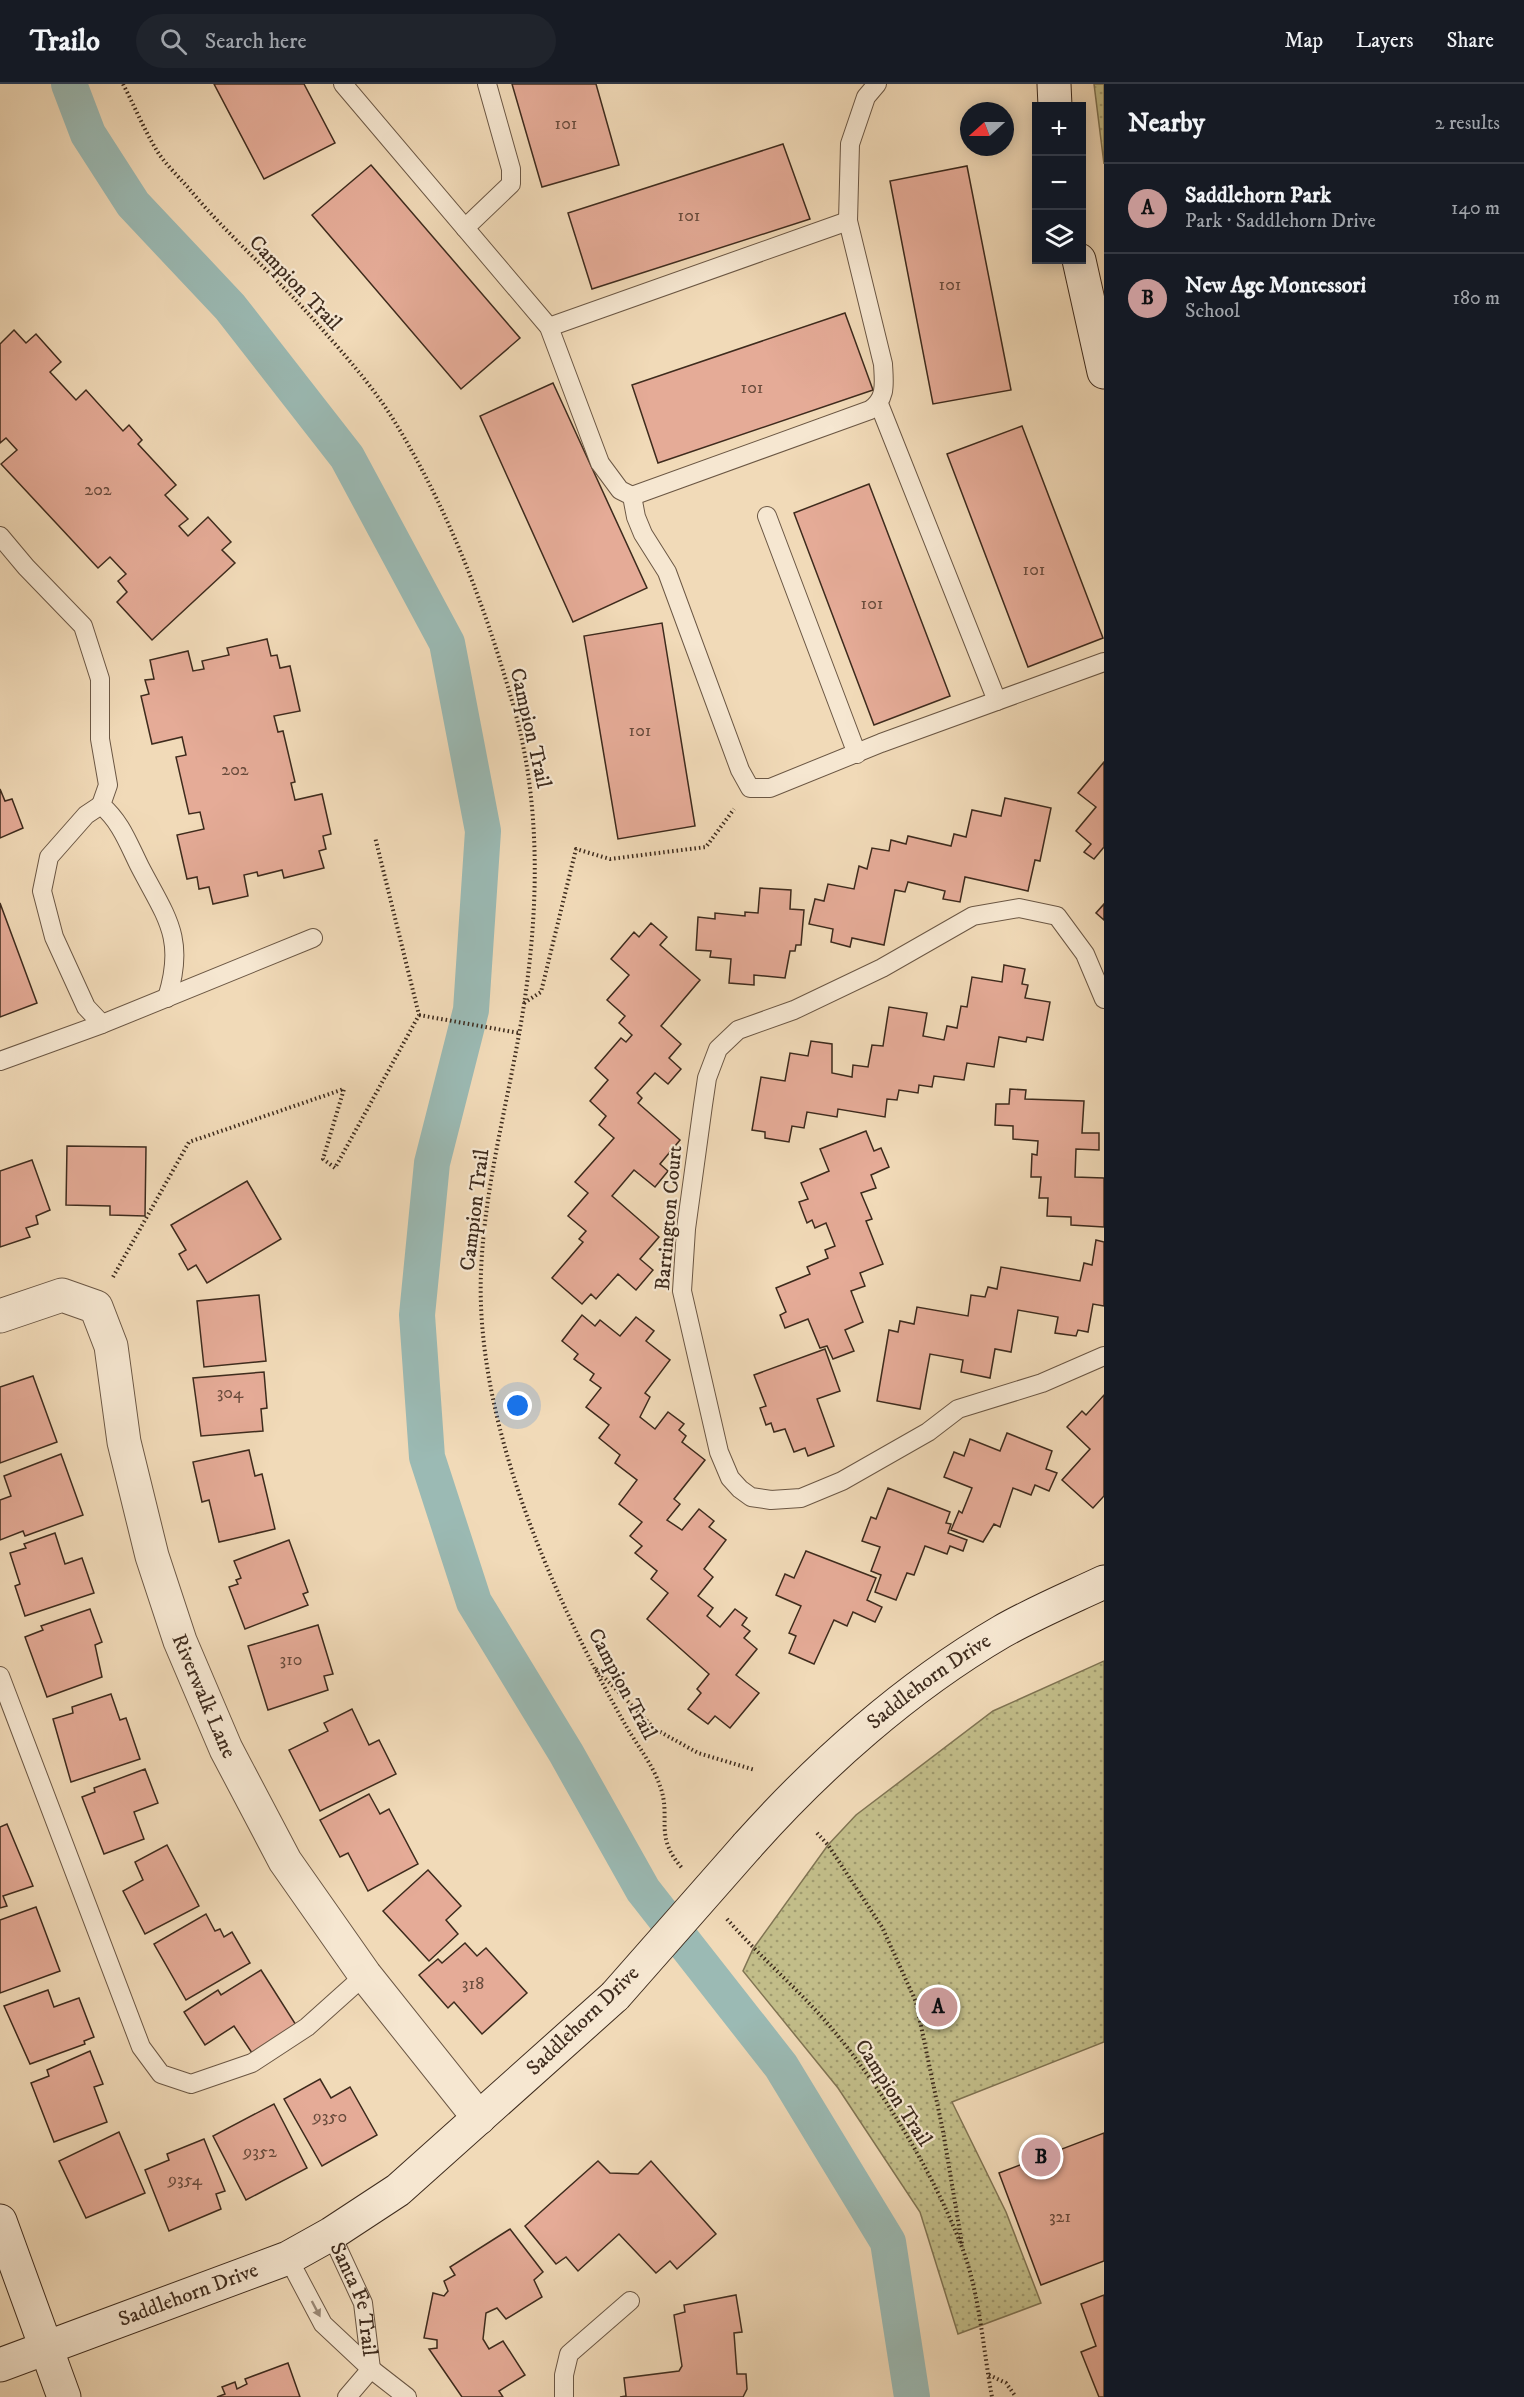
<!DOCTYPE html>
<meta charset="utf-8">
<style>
body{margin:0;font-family:"IM FELL DW Pica",serif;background:#20242c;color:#f1f3f6}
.controls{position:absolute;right:18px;top:18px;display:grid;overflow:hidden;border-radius:0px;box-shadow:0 3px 15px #0003}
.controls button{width:54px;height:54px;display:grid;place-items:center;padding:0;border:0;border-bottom:2px solid #363941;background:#171b24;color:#f1f3f6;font:30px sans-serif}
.compass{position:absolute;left:960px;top:18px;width:54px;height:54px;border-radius:50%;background:#171b24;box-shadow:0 3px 15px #0003;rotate:249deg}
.you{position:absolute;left:518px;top:1322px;width:21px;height:21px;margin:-15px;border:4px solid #fff;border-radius:50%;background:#1a73e8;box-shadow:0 0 0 9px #1a73e833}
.badge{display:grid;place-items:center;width:39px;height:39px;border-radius:50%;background:#c59692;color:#111;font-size:20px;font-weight:700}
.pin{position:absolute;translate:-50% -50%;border:3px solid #fff;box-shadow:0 2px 6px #0006}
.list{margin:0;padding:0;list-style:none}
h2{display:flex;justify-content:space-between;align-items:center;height:78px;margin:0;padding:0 24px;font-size:26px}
h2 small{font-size:20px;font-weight:400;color:#9ea1a6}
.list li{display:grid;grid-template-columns:39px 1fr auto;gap:18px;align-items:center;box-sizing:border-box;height:90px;padding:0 24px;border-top:2px solid #363941}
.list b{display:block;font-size:22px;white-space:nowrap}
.list p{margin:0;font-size:20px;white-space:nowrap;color:#9ea1a6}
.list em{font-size:20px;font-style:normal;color:#9ea1a6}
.icon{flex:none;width:33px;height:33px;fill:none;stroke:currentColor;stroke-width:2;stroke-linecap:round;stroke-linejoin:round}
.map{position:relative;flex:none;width:1104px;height:2313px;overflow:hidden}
header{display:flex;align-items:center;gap:36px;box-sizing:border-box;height:84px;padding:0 30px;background:#171b24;border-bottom:2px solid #363941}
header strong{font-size:28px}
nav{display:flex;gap:33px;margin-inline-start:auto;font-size:21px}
.search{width:420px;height:54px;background:#20242c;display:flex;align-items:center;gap:15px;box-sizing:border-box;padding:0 21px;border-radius:33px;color:#9ea1a6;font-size:22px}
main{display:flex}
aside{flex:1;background:#171b24}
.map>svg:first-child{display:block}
</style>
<header>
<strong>Trailo</strong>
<div class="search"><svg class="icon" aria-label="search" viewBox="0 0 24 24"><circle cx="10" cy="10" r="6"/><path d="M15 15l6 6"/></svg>Search here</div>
<nav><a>Map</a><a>Layers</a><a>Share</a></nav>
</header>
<main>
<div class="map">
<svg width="1104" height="2313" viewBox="0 0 1104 2313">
<defs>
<pattern id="park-dots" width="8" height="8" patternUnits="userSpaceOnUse" patternTransform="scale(1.5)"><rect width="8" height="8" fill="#c2bd89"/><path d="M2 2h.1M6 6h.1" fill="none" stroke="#9f9a6f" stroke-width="1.8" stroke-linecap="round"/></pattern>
</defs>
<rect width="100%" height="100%" fill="#f1dab8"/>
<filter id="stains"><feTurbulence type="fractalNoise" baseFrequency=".00333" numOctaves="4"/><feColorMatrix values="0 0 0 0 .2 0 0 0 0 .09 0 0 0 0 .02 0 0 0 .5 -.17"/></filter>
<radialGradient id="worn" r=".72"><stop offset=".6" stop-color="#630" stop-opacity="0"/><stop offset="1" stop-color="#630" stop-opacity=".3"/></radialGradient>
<g fill="url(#park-dots)" stroke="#807453" stroke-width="1.5">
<polygon points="1094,0 1104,0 1104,80"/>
<polygon points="1104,1577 1104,1958 952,2018 1006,2128 1041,2219 958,2250 920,2128 838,2004 743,1887 753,1865 828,1761 856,1731 993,1627"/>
</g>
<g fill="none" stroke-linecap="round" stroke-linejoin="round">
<polyline stroke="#9bbab4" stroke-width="36" points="69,0 88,50 133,120 230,223 347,373 447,559 483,747 471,926 432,1079 417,1231 427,1373 474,1518 566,1669 643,1806 781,1982 888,2158 912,2313"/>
</g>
<g fill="#e5ab97" stroke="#3e2b1d" stroke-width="1.5">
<polygon points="214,0 304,0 335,59 264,95"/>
<polygon points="512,0 596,0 619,81 542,103"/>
<polygon points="783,60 810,135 592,205 568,129"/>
<polygon points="371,81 520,254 461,305 312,131"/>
<polygon points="967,82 1011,306 933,320 890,97"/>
<polygon points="845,229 873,306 658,379 632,301"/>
<polygon points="14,246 26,259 36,250 61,278 50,288 76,316 86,306 123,347 129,341 142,356 138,360 176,401 165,411 188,435 179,442 188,452 208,433 231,458 222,466 235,479 152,556 117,518 127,508 118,497 126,490 110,473 98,484 1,380 17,366 6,354 0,359 0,260"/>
<polygon points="553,299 647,504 573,538 480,332"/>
<polygon points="1022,342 1103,554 1028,583 947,370"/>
<polygon points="869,400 950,612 874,641 794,429"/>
<polygon points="662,539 695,742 618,755 584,552"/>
<polygon points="267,555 271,572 277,571 280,584 290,582 300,627 274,632 278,648 283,647 295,698 291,699 295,716 322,710 331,750 323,752 326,765 319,767 324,784 284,794 282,786 258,792 257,788 244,791 248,812 213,820 209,803 199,805 197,793 187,795 177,751 204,745 200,728 189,730 176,673 186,671 182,653 152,660 141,612 149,610 145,596 154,595 150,576 188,567 193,587 204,585 202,577 229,571 227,564"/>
<polygon points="1104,678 1104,763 1094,775 1084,768 1091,760 1076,747 1096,723 1078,709"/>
<polygon points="0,705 5,717 12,715 23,744 0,754"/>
<polygon points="1005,714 1051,724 1040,777 1035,776 1028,807 965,793 960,818 943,815 945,807 908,798 905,808 895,806 884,861 852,854 850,863 831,858 833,845 809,840 815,815 824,817 828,800 854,805 859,782 867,785 872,764 889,767 891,756 906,760 908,752 951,762 954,750 966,753 972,726 1001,732"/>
<polygon points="760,804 791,806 790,825 804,826 801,861 796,861 795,867 790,867 785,894 754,891 754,901 729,899 731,875 710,873 711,867 696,866 698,833 715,835 715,829 745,832 745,828 758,829"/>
<polygon points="0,819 37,919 0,933"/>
<polygon points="1104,820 1104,836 1096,829"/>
<polygon points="651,839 667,853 660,861 700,896 661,942 681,960 669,974 681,985 668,1000 655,989 637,1009 642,1014 638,1019 680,1056 660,1080 668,1087 655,1103 634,1086 612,1112 659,1153 640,1175 653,1186 636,1206 618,1190 596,1215 591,1210 582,1220 552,1194 583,1158 579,1155 586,1147 568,1132 588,1109 575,1098 614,1054 599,1041 606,1032 590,1017 608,996 595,984 621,954 626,958 632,951 619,939 625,932 607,916 629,891 611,875 634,848 639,853"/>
<polygon points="1004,881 1025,885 1022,900 1028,901 1025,914 1050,918 1043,956 1027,953 1026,958 999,953 994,983 967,979 964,996 934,992 932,1003 919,1001 918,1009 899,1006 897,1016 887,1015 885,1033 838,1025 837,1033 807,1028 804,1044 792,1042 789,1058 765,1054 765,1048 752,1046 761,993 785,997 790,969 808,972 811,957 832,960 832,989 852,993 853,981 868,983 872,961 883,962 889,923 927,929 923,952 944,956 947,942 957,944 961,922 967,923 972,893 1002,898"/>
<polygon points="1010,1005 1026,1006 1025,1015 1084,1017 1082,1049 1099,1049 1099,1066 1076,1065 1075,1093 1104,1094 1104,1143 1071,1141 1071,1133 1047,1132 1048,1114 1039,1114 1041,1093 1031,1093 1032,1070 1037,1071 1038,1057 1013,1055 1013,1042 995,1041 996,1020 1009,1020"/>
<polygon points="866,1047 874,1067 881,1064 889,1083 871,1091 876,1104 861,1109 872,1135 866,1137 883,1180 860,1189 865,1202 851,1207 863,1238 845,1246 854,1267 833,1275 827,1262 820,1264 808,1235 785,1244 780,1231 786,1228 776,1204 810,1190 807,1183 828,1174 825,1166 835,1162 826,1139 815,1144 812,1136 807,1139 799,1118 808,1115 801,1099 829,1087 820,1065"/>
<polygon points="67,1062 146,1063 145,1132 110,1131 110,1122 66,1121"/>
<polygon points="32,1076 50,1126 36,1132 38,1140 26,1144 30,1153 0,1163 0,1087"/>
<polygon points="247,1097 281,1155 207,1199 196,1181 188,1186 179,1170 186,1166 171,1141"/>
<polygon points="1096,1156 1104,1158 1104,1222 1093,1220 1088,1248 1078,1246 1076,1252 1055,1249 1058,1233 1018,1226 1011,1268 995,1265 990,1294 961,1288 963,1276 930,1270 920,1325 877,1317 889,1246 898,1248 900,1237 914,1240 917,1223 968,1232 971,1211 985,1213 988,1203 997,1205 1001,1183 1080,1197 1084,1179 1092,1181"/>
<polygon points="259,1211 266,1277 204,1283 197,1217"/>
<polygon points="582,1231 595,1242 600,1236 620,1252 636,1233 654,1247 646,1257 670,1276 645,1309 650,1313 640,1333 655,1345 668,1328 684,1340 679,1346 686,1352 682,1358 705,1376 674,1415 680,1420 667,1436 682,1446 699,1425 714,1437 709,1443 726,1456 704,1485 713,1493 698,1512 713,1524 707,1532 720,1543 735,1525 747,1534 742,1541 750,1547 744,1554 757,1565 736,1591 759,1609 730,1644 715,1632 708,1640 688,1625 701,1609 697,1605 709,1590 647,1535 668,1509 651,1495 657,1487 635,1469 642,1462 630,1452 642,1438 619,1420 637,1396 615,1379 620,1371 599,1354 609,1341 586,1323 601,1304 590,1296 594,1290 574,1275 578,1270 562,1257"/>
<polygon points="825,1265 840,1307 817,1315 834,1362 808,1372 805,1364 794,1368 785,1345 774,1348 771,1339 766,1341 760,1324 766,1322 754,1291"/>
<polygon points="264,1288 267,1324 261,1325 263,1347 201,1352 193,1294"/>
<polygon points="33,1292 57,1358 0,1379 0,1303"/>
<polygon points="1104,1311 1104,1412 1093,1424 1062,1396 1090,1365 1067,1343 1082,1327 1086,1331"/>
<polygon points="1007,1349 1052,1367 1046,1385 1057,1389 1049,1407 1035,1401 1031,1411 1013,1404 1000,1443 994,1440 983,1458 951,1446 959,1427 962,1429 972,1404 944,1393 954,1368 964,1372 970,1355 1000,1367"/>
<polygon points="249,1366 255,1392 262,1390 275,1445 219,1458 209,1416 202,1418 193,1378"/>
<polygon points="61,1370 83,1431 25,1452 23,1447 0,1456 0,1416 11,1412 4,1392"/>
<polygon points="888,1404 950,1428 946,1439 951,1440 948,1449 967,1456 963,1467 950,1462 947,1470 925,1462 914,1491 907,1489 896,1516 875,1508 881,1491 871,1487 880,1463 862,1457 871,1433 876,1435"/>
<polygon points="55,1449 65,1480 82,1474 94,1509 25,1532 15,1502 20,1500 10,1469 26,1464 24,1460"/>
<polygon points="289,1456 308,1508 303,1510 308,1521 245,1545 229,1503 238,1500 236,1496 241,1494 234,1477"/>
<polygon points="806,1467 876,1494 867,1516 882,1523 875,1538 853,1528 847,1542 834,1536 814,1580 789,1569 796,1552 789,1549 801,1522 776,1511 785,1490 794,1494"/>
<polygon points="90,1525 102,1558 95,1561 102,1593 47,1613 25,1553 43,1546 41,1542"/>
<polygon points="318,1541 333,1590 324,1592 328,1606 268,1626 248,1562"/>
<polygon points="111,1610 120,1636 126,1634 140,1675 71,1698 53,1635 73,1629 72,1623"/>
<polygon points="352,1625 369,1661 379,1656 396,1690 320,1727 289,1666 328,1647 324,1639"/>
<polygon points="145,1685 158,1719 134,1728 144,1755 104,1770 82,1713 95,1708 94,1704"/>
<polygon points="369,1710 380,1730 389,1725 418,1780 368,1807 348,1769 340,1773 320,1736"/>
<polygon points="7,1740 33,1802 3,1812 7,1822 0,1824 0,1743"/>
<polygon points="167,1761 199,1822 145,1850 123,1807 143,1796 135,1778"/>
<polygon points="428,1786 461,1822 446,1836 458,1850 429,1877 383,1827"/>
<polygon points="36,1823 60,1887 0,1909 0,1836"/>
<polygon points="206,1830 215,1847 220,1845 224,1853 232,1848 250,1879 186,1916 154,1860"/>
<polygon points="465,1859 477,1872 486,1864 527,1909 482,1950 454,1918 448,1924 419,1891 438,1875 442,1879"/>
<polygon points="261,1886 296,1941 252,1969 234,1942 205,1961 184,1928 218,1906 221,1911"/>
<polygon points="48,1906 54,1923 79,1914 94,1953 84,1957 85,1960 30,1980 4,1922"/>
<polygon points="90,1967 103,2000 94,2003 107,2038 54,2058 31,1999 49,1992 47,1986"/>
<polygon points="320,1995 331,2014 350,2003 377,2051 322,2082 284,2015"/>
<polygon points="274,2020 307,2084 246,2116 213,2052"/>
<polygon points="119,2048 145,2109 86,2134 59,2077"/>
<polygon points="1104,2049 1104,2177 1041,2201 999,2089"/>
<polygon points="204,2055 225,2107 216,2110 221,2125 169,2147 145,2086 169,2076 167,2070"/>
<polygon points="598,2077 610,2089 638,2090 651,2077 716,2150 677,2185 670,2177 656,2189 619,2150 578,2187 566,2173 556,2180 525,2142"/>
<polygon points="510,2145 543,2188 534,2196 542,2213 506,2235 497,2224 486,2229 483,2255 489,2265 503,2257 525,2291 499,2307 503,2313 462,2313 429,2265 437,2264 437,2256 424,2254 433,2209 444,2212 448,2207 444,2197 455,2191 450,2183"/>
<polygon points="736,2211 742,2248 734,2249 737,2290 746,2290 747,2305 743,2313 620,2313 626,2312 624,2294 679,2287 682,2282 674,2231 685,2228 684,2221"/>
<polygon points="1104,2211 1104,2313 1099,2313 1081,2268 1096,2262 1081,2220"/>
<polygon points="288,2279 300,2313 217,2313 225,2310 222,2303 235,2298 237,2305 247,2300 245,2295"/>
</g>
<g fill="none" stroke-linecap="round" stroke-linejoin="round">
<defs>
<g id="lane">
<polyline points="343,0 549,243 600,379 620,406 632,412 636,433 643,450 667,488 740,686 750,704 770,704 881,659 1104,578"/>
<polyline points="465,144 511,100 511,85 487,0"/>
<polyline points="549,243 848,137"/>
<polyline points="879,320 997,617"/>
<path d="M 632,412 L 870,326 C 887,315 884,299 883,280 L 848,137 L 850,60 L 866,13 L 877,0"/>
<polyline points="767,432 857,670"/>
<path d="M 0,452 L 26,483 L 83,542 L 100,595 L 100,655 L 108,701 L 101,721 C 121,738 128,759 140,783 C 166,833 186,854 167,914"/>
<polyline points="101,721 86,731 49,773 42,807 54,853 86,923 102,940"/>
<polyline points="1104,915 1085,870 1057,832 1019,824 973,832 882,884 794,926 738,946 718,965 707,994 703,1021 686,1145 682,1207 719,1368 730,1394 740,1405 751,1413 771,1416 801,1414 842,1397 928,1348 958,1325 1042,1299 1104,1272"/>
<polyline points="0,977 102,940 313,854"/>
<polyline points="0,1592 141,1963 161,1990 191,2000 252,1979 307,1943 365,1891"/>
<path id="s1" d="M 331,2150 L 363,2219 L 371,2285"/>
<polyline points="288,2174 323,2240 371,2285 407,2313"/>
<polyline points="347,2313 371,2285"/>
<polyline points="564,2313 564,2291 569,2270 630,2217"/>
</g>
<g id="street">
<path id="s2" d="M 0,1232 L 62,1211 L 96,1223 L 111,1262 L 124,1358 L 152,1472 L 180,1557 L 226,1665 L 285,1777 L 365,1891 L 479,2034"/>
</g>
<g id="secondary">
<polyline points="1054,0 1055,22"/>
<polyline points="1079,176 1104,288"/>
<path id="s3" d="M 747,1762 C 819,1681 907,1603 1001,1548 C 1034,1529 1070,1514 1104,1498"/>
<polyline points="0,2137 64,2313"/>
<path id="s4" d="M 0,2281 L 288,2174 L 331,2150 L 398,2106 L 615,1912"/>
</g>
</defs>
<use href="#lane" stroke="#6b5744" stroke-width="20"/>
<use href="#street" stroke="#6b5744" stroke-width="35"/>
<use href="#secondary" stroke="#3e2b1d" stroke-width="35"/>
<g stroke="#3e2b1d" stroke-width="4" stroke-dasharray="1.5 3" stroke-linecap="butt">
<path d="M 123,0 C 135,23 145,48 159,70 C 168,83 181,95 191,107 C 231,155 279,195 320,243 C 345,271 373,303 393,335 C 448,424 486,524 514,624 C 544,730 538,848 518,956 C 504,1033 484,1110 481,1188 C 475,1338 553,1514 626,1642 C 637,1661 653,1681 660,1702 C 672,1734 653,1751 682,1784"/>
<polyline points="524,919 541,908 576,765 610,775 706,763 734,725"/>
<polyline points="419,931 519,949"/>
<polyline points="113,1193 189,1058 344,1005 323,1075 335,1084 419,931 375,753"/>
<polyline points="596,1585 655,1645 698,1669 755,1686"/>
<polyline points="817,1749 828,1761 882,1843 916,1918 943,2047 962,2160"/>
<path d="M 727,1835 C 759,1872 796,1903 828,1940 C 881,2002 934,2089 963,2166 C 980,2212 983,2265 992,2313"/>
<polyline points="989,2291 1006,2299 1016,2313"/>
</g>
<use href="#lane" stroke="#f6e7d1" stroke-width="18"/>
<use href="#street" stroke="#f6e7d1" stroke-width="33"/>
<use href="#secondary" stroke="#f6e7d1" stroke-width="33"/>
<defs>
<polyline id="secondary-bridge" points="615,1912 747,1762"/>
</defs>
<use href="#secondary-bridge" stroke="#3e2b1d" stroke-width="35" stroke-linecap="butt"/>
<use href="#secondary-bridge" stroke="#f6e7d1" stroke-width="33"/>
</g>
<defs><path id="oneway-solid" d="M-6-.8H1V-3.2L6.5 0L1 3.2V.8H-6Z" transform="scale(1.5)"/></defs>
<use fill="#9a8977" href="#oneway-solid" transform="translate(316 2225) rotate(62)"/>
<g text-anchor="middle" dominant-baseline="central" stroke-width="4.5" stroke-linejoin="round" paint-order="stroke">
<g font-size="18" fill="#684b3c">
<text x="566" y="40">101</text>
<text x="689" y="132">101</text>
<text x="950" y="201">101</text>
<text x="752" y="304">101</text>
<text x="98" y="406">202</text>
<text x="1034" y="486">101</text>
<text x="872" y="520">101</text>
<text x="640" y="647">101</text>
<text x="235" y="686">202</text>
<text x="230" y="1309">304</text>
<text x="291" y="1576">310</text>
<text x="473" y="1900">318</text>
<text x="330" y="2033">9350</text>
<text x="260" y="2068">9352</text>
<text x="185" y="2096">9354</text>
<text x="1060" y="2133">321</text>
</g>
<g font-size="21" fill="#3e2b1d" stroke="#f6e7d1">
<text transform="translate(295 199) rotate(46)">Campion Trail</text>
<text transform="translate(530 644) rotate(77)">Campion Trail</text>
<text transform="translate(475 1126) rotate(-83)">Campion Trail</text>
<text transform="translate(669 1134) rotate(-85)">Barrington Court</text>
<text transform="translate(622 1600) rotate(62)">Campion Trail</text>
<text stroke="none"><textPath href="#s3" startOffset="246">Saddlehorn Drive</textPath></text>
<text stroke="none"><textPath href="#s2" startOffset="507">Riverwalk Lane</textPath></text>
<text transform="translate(583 1937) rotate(-44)">Saddlehorn Drive</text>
<text transform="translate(893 2009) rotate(57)">Campion Trail</text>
<text stroke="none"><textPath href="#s4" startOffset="201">Saddlehorn Drive</textPath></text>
<text stroke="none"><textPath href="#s1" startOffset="70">Santa Fe Trail</textPath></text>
</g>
</g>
<rect width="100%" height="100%" filter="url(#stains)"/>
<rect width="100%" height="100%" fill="url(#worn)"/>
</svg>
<div class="controls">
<button>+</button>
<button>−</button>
<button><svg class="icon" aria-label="layers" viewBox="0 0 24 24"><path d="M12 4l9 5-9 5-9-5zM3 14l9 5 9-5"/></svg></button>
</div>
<svg class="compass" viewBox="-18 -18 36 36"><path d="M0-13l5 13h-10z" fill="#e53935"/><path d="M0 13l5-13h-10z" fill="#9ea1a6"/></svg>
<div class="you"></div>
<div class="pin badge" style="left:938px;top:1923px">A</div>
<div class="pin badge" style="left:1041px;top:2073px">B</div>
</div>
<aside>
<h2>Nearby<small>2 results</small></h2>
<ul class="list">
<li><span class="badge">A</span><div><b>Saddlehorn Park</b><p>Park · Saddlehorn Drive</p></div><em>140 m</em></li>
<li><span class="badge">B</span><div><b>New Age Montessori</b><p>School</p></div><em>180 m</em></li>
</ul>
</aside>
</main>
